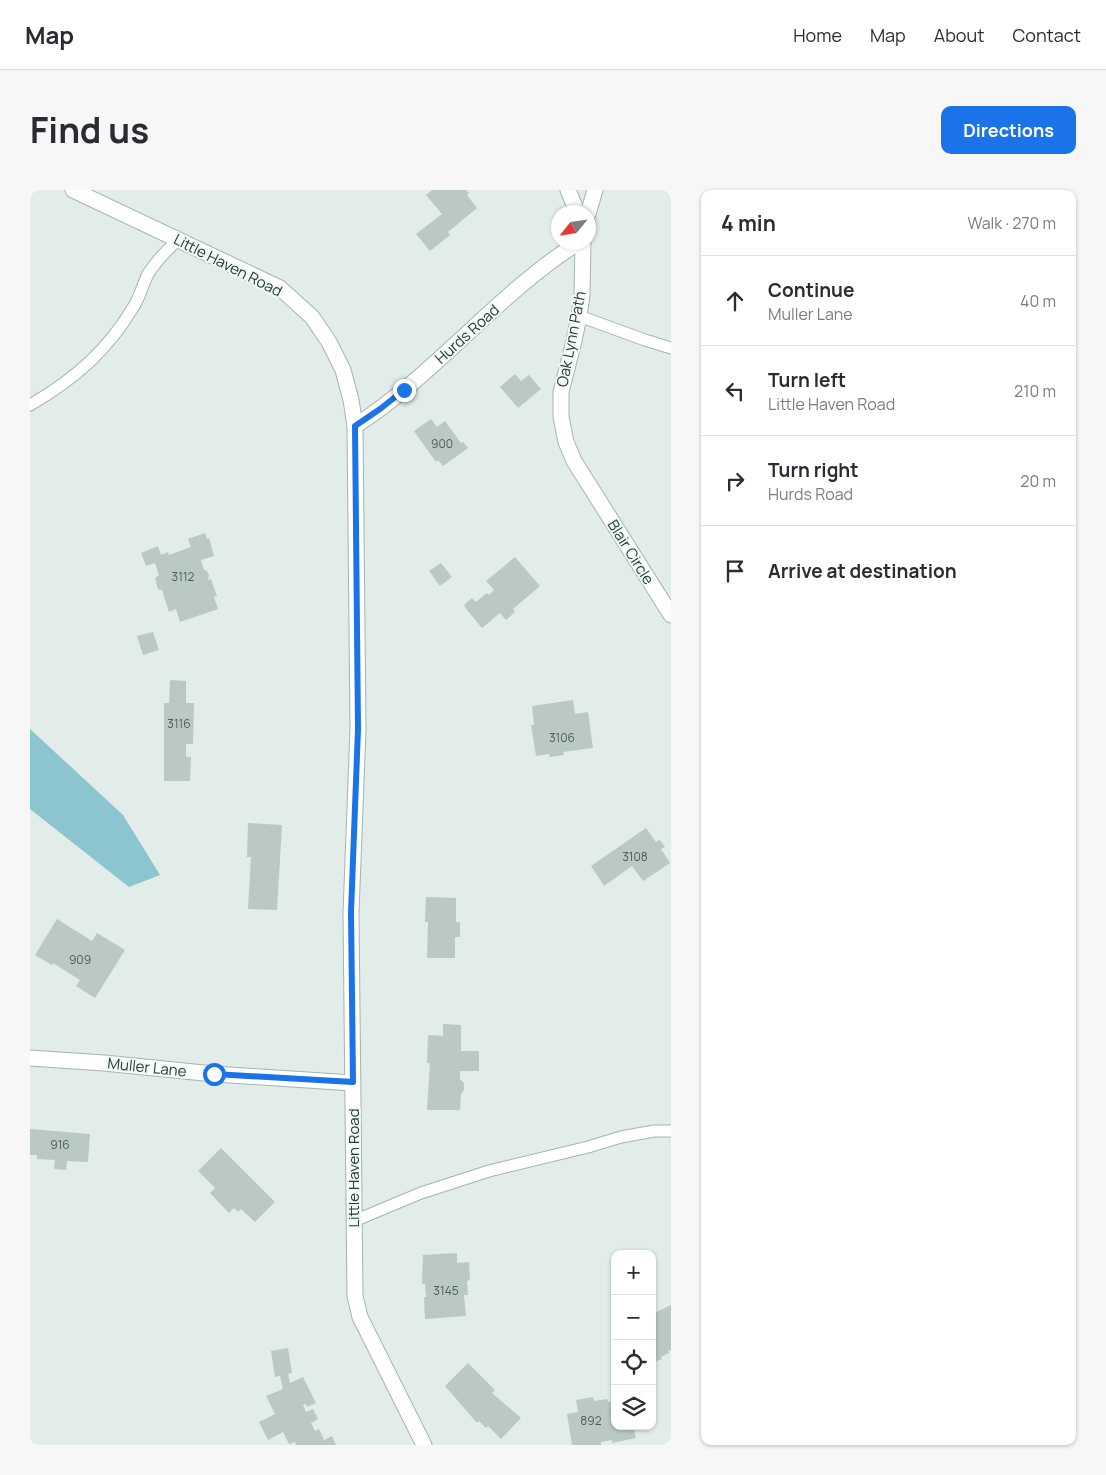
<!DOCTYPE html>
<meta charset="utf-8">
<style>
body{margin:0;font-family:Manrope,sans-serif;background:#f7f7f7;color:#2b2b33}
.controls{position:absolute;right:15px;bottom:15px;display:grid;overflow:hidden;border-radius:10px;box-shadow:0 1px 4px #0004}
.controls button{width:45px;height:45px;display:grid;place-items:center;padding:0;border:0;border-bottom:1px solid #e1e1e2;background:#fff;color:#2b2b33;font:25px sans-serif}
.compass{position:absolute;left:521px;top:15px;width:45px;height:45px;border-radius:50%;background:#fff;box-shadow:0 1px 4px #0004;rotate:240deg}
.stop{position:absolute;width:15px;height:15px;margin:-11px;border:4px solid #1a73e8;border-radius:50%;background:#fff}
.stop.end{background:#1a73e8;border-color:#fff;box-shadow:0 1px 5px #0008}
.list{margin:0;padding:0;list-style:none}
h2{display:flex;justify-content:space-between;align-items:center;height:65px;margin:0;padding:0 20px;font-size:21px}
h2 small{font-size:16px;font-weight:400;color:#7c7c81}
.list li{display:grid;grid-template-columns:32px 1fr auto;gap:15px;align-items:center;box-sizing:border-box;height:90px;padding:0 20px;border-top:1px solid #e1e1e2}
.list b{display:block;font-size:19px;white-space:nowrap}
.list p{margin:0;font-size:16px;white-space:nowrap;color:#7c7c81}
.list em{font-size:16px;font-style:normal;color:#7c7c81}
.icon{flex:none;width:28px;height:28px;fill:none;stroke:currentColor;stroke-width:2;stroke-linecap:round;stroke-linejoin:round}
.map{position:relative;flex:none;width:641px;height:1255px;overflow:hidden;border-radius:10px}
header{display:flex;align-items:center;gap:30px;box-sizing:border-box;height:70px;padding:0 25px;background:#fff;border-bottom:1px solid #e1e1e2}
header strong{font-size:24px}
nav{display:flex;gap:28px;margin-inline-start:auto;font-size:18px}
.intro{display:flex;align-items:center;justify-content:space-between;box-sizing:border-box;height:120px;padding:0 30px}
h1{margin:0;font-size:35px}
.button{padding:12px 22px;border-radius:10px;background:#1a73e8;color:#fff;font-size:18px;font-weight:700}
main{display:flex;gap:30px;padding:0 30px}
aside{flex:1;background:#fff;border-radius:10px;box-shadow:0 1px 4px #0004}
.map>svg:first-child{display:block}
</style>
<header>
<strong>Map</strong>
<nav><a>Home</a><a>Map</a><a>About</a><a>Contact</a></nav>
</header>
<div class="intro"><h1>Find us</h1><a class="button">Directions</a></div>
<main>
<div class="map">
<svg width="641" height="1255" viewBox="0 0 641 1255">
<rect width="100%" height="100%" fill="#e2ece8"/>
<polygon fill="#8cc4cf" points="0,539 93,625 130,685 99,697 0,619"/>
<g fill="#bac9c4">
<polygon points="402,0 436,0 439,3 437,5 447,18 418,42 420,45 400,61 386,44 412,24 396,5"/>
<polygon points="485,184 491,191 499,185 511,199 488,218 470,197"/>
<polygon points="401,229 407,237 415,231 431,253 433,252 438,258 413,276 408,270 406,272 384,241"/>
<polygon points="175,343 177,349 179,348 184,366 171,370 174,380 177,381 179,385 178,390 181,389 187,406 184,407 188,419 150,432 146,419 139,422 132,400 128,399 125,388 129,385 125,373 116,376 111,363 128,356 131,365 138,362 139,365 161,357 158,349"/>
<polygon points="485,367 510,396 483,419 485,422 476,430 470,423 452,438 437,420 434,415 442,408 446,412 457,403 459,405 464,400 456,391"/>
<polygon points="411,373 422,387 410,396 399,381"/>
<polygon points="123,442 129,460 113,465 107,446"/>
<polygon points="140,490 156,491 156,513 164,513 163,554 156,554 156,567 161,567 160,591 134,591 134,513 139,513"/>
<polygon points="543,510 545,524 558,522 563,558 533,562 534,565 520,567 519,564 506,566 501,535 504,535 502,516"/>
<polygon points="218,633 252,635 247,720 218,719 221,667 217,667"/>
<polygon points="616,638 626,652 630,650 635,657 631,659 640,673 613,691 602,676 574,696 561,676"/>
<polygon points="396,707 426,708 426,732 430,732 430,747 425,747 425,768 397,768 398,732 395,732"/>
<polygon points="27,729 62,751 67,743 95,760 65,808 46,796 50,790 23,773 22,775 5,765"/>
<polygon points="413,834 431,835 431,861 449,861 449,881 430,881 430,889 434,893 434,900 431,904 430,920 397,920 400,873 397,873 398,845 413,846"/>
<polygon points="0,939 60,944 58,972 37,971 36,980 24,979 25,970 7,969 7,965 0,965"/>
<polygon points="191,958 245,1012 225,1032 211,1019 208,1022 204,1018 199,1023 180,1003 185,998 168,981"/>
<polygon points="427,1063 427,1073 439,1072 440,1090 437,1091 438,1105 434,1105 436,1126 395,1129 394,1107 396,1107 395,1094 392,1094 393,1065"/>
<polygon points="641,1115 641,1160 638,1161 639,1163 631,1167 632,1169 622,1173 622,1131 625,1130 622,1124"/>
<polygon points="258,1158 262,1183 258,1184 260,1193 273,1187 286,1213 277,1217 276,1214 273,1215 276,1222 283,1219 288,1229 281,1233 285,1241 289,1239 294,1250 302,1246 306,1255 266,1255 265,1252 259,1254 253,1242 238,1250 229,1232 245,1224 236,1206 253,1199 250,1186 245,1187 241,1161"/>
<polygon points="438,1173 465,1200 462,1203 491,1228 471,1249 458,1236 456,1238 449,1231 447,1233 415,1196"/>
<polygon points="563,1207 564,1211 577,1209 578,1212 585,1211 585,1236 603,1236 606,1248 582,1253 582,1250 571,1252 571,1255 542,1255 537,1224 548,1222 546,1210"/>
</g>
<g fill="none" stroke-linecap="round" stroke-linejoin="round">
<defs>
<g id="service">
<polyline points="549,126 615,150 641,158"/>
<path d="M 0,215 C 45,189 78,160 104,116 C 110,106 113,94 118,84 C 126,71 137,60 148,50"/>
<polyline points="324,1031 391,1003 459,981 558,957 591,947 624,941 641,941"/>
</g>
<g id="minor">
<polyline points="43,0 250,98 282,127 299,152 313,180 321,210 325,236 328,539 321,723 325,1106 330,1127 394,1255"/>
<polyline points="538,0 547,22"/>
<polyline points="558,24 565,0"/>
<polyline points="553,52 552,105 549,126 544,151 531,202 531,227 536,252 544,271 641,425"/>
<path d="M 325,236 C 407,183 467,104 549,52"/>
<polyline points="0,868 74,873 184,884 323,893"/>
</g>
</defs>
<use href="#service" stroke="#a5b4af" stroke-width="13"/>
<use href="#minor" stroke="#a5b4af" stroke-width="17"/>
<use href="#service" stroke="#fff" stroke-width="11"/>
<use href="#minor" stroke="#fff" stroke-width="15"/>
</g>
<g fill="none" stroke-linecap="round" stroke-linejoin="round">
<polyline stroke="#1a73e8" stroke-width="6" points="184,884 323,892 321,722 328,539 325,236 350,219 374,200"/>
</g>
<g text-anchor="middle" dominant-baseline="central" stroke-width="4" stroke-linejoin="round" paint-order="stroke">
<g font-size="12" fill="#495f5a">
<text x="412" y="253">900</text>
<text x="153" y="386">3112</text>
<text x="149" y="533">3116</text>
<text x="532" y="547">3106</text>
<text x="605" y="666">3108</text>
<text x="50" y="769">909</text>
<text x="30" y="954">916</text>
<text x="416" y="1100">3145</text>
<text x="561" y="1230">892</text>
</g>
<g font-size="15" fill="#233c36" stroke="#f2f8f5">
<text transform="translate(198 75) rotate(27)">Little Haven Road</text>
<text transform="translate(437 144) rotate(-42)">Hurds Road</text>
<text transform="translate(541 149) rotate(-79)">Oak Lynn Path</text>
<text transform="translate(601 362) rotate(58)">Blair Circle</text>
<text transform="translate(117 877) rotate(6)">Muller Lane</text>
<text transform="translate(323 978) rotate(-90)">Little Haven Road</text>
</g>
</g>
</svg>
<div class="controls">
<button>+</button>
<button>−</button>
<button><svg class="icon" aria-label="locate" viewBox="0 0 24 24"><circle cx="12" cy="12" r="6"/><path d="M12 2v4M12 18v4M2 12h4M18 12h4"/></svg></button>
<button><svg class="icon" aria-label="layers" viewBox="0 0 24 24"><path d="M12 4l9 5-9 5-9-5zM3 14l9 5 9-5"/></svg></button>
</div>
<svg class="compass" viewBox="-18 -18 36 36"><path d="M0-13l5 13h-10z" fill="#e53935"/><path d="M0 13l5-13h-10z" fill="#7c7c81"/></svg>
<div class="stop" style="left:184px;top:884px"></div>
<div class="stop end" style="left:374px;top:200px"></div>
</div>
<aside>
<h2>4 min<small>Walk · 270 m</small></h2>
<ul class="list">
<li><svg class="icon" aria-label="ahead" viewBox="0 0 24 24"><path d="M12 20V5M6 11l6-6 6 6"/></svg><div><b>Continue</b><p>Muller Lane</p></div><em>40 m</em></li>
<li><svg class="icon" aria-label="left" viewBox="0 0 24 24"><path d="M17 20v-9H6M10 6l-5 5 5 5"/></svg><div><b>Turn left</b><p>Little Haven Road</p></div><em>210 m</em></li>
<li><svg class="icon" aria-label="right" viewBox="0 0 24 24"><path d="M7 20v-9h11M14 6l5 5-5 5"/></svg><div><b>Turn right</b><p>Hurds Road</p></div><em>20 m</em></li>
<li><svg class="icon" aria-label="arrive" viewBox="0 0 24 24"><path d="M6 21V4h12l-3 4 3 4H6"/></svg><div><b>Arrive at destination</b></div></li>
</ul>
</aside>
</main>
